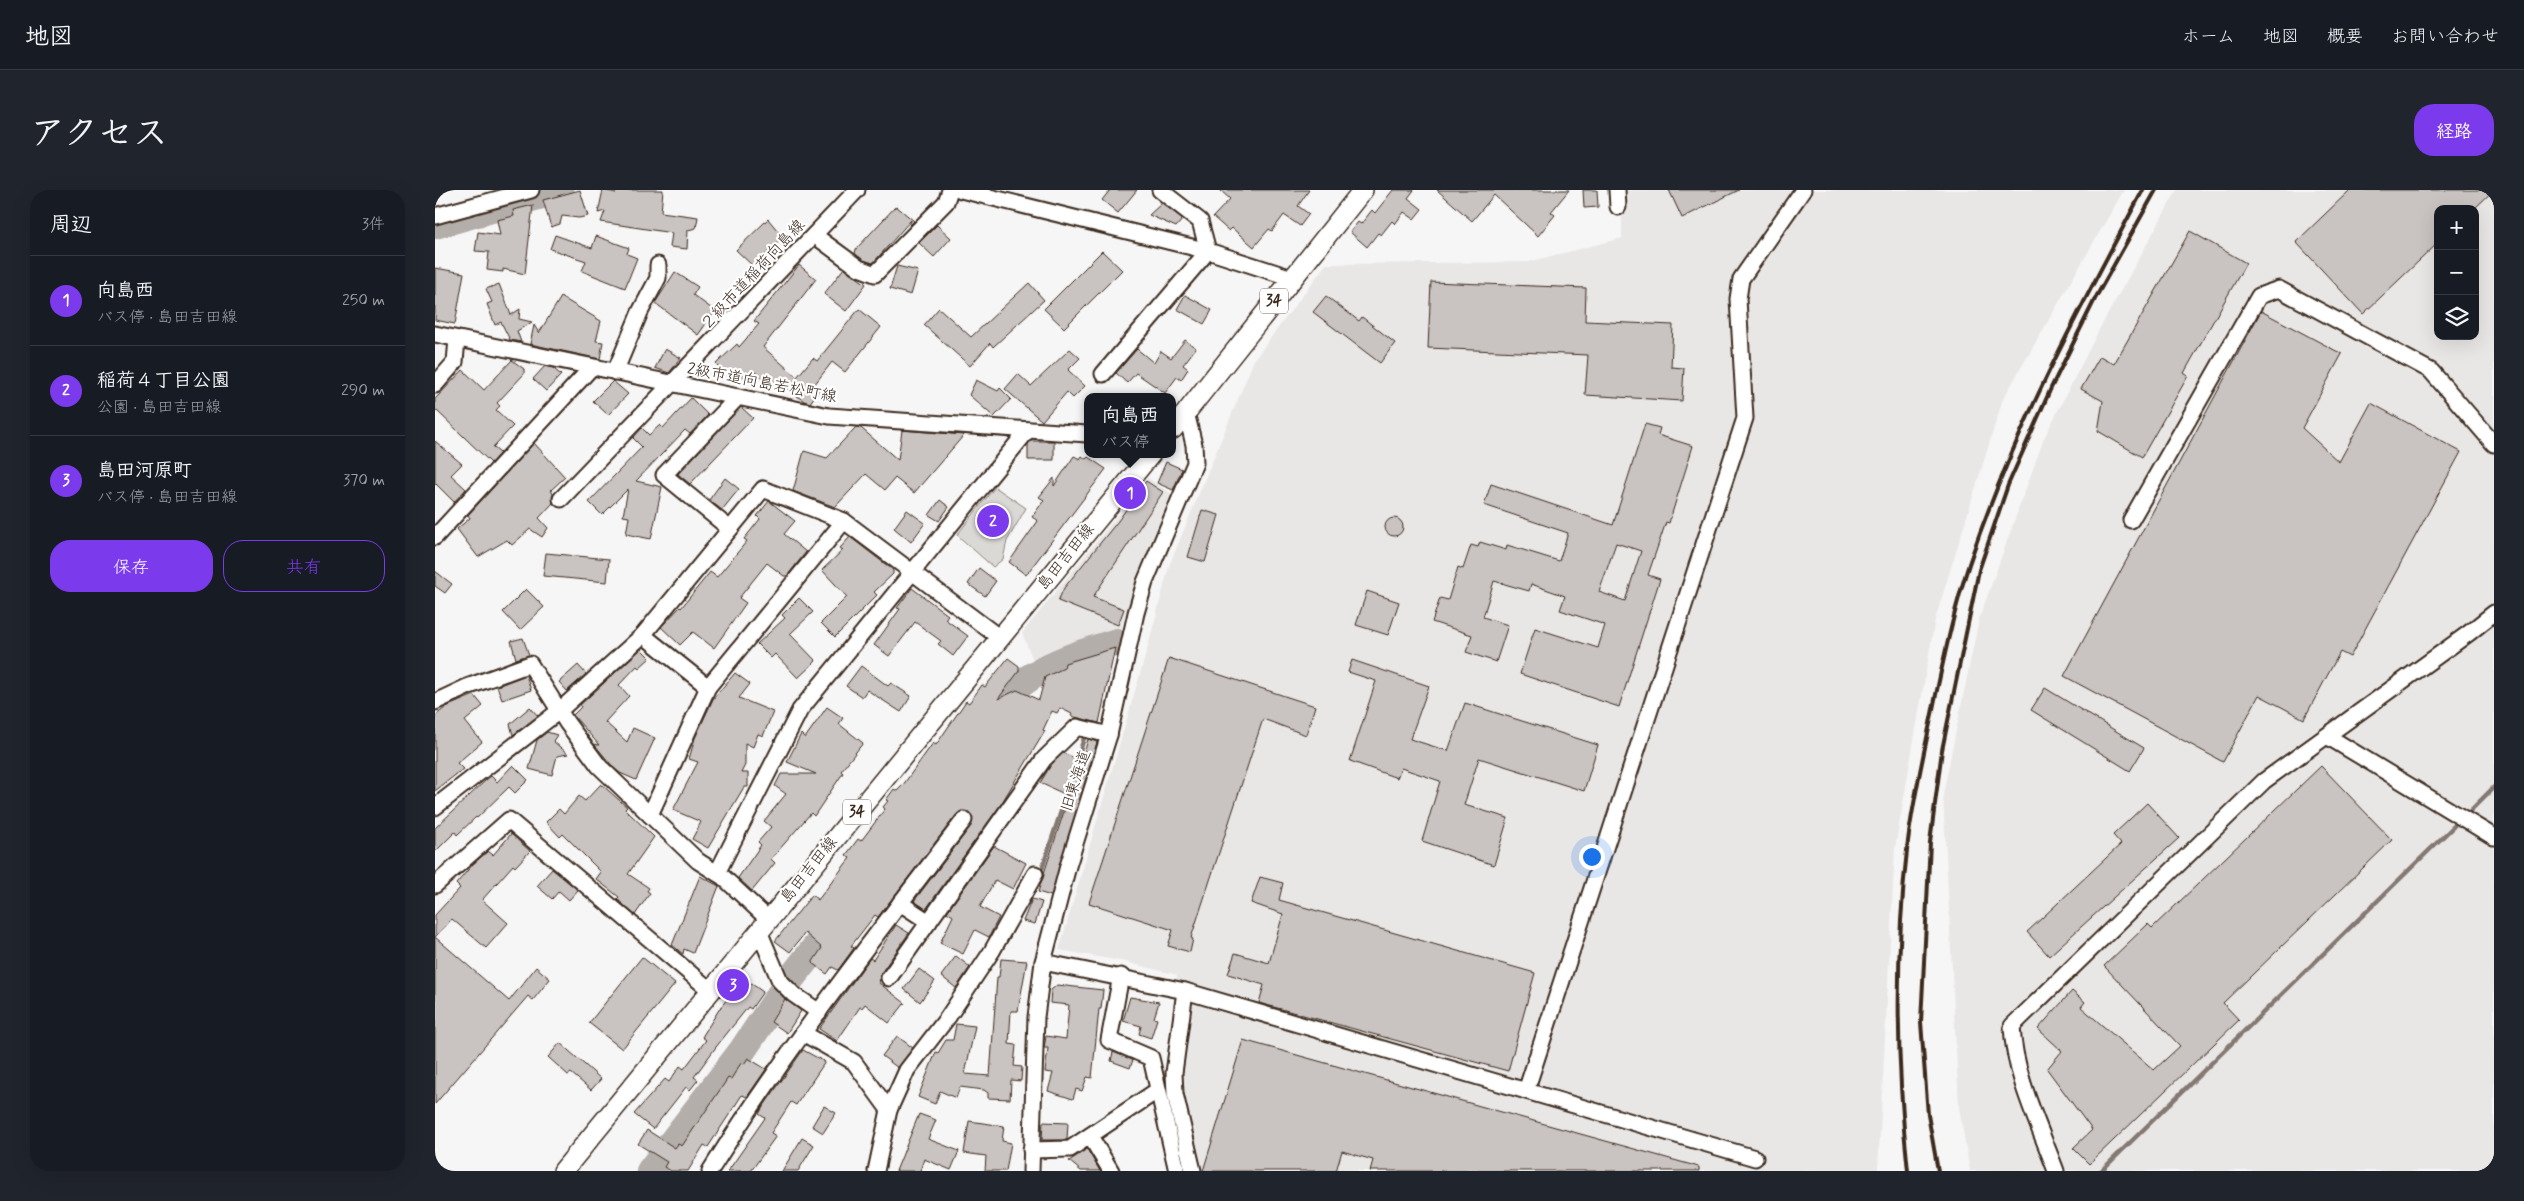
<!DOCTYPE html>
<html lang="ja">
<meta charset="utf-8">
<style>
body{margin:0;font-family:Mynerve,"Klee One",sans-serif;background:#20242c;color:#f1f3f6}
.controls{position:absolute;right:15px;top:15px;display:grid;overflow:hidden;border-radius:10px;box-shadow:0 5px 20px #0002}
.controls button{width:45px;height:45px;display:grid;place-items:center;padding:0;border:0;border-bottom:1px solid #363941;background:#171b24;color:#f1f3f6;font:25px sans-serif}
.you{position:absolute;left:1156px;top:666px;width:18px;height:18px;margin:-12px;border:4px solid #fff;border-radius:50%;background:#1a73e8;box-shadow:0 0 0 8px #1a73e833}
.badge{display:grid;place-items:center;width:32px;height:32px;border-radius:50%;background:#7c3aed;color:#fff;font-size:16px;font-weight:700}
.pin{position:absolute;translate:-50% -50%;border:2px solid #fff;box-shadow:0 1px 5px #0006}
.popup{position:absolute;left:649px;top:203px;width:92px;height:65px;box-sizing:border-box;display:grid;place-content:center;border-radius:10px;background:#171b24;filter:drop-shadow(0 1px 4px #0005);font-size:16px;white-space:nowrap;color:#9ea1a6}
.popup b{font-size:19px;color:#f1f3f6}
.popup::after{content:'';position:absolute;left:50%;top:100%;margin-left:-10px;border:10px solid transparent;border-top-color:#171b24}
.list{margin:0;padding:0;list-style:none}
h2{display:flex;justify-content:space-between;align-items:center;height:65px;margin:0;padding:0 20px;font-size:21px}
h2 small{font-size:16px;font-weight:400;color:#9ea1a6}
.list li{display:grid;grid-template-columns:32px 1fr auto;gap:15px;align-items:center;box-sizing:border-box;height:90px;padding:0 20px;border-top:1px solid #363941}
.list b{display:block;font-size:19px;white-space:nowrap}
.list p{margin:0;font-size:16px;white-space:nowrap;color:#9ea1a6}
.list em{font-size:16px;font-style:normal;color:#9ea1a6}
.actions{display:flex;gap:10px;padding:15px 20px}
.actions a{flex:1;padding:11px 0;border:1px solid #7c3aed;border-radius:20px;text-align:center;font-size:18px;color:#7c3aed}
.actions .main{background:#7c3aed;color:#fff}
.icon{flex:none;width:28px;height:28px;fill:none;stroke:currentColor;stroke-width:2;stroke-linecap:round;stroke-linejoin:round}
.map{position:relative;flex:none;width:2059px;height:981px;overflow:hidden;border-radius:20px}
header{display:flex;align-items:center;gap:30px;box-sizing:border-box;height:70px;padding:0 25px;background:#171b24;border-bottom:1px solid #363941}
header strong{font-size:24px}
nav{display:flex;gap:28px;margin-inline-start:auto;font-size:18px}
.intro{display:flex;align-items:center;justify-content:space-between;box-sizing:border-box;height:120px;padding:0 30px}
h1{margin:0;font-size:35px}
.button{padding:12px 22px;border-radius:20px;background:#7c3aed;color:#fff;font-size:18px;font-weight:700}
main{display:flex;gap:30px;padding:0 30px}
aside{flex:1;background:#171b24;border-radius:20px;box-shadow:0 5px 20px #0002}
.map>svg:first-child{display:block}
</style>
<header>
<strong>地図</strong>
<nav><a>ホーム</a><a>地図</a><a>概要</a><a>お問い合わせ</a></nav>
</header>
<div class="intro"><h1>アクセス</h1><a class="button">経路</a></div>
<main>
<aside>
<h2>周辺<small>3件</small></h2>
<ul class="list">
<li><span class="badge">1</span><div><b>向島西</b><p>バス停 · 島田吉田線</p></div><em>250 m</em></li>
<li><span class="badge">2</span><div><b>稲荷４丁目公園</b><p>公園 · 島田吉田線</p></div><em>290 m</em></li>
<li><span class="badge">3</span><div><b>島田河原町</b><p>バス停 · 島田吉田線</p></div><em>370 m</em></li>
</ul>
<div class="actions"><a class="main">保存</a><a>共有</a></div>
</aside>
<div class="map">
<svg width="2059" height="981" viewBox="0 0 2059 981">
<rect width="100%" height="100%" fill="#f7f6f6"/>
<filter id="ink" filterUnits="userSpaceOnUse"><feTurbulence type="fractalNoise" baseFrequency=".02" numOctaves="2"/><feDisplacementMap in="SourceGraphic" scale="10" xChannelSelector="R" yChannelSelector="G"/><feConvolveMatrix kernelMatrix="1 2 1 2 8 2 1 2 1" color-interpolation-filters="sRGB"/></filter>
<g filter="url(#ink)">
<g fill="#e9e7e6" fill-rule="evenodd">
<polygon points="1187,0 1689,0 1568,209 1500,430 1460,659 1443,981 753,981 731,879 742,785 691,772 624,760 712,460 734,376 819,170 891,74 1093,72 1187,48"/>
<path d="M 1742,0 L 2059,0 L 2059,981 L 1535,981 L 1524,918 L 1508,604 L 1544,429 L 1609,248 L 1665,138 ZM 2003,19 L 2040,19 L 2040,146 L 2003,146 Z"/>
<polygon points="713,288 737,304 701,391 684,445 599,472 587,443"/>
</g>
<polygon fill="#dbd9d6" stroke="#8b827a" points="560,297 591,318 572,351 568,369 558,377 522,345"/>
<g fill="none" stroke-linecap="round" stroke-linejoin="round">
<g stroke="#847972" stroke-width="4.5">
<polyline points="641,574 649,548"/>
<polyline points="2035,621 2059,597"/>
<polyline points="605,685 633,600"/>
<polyline points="1666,981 2019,636"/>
</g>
<g stroke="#b4aeaa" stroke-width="28">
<polyline points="0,35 125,0"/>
<path d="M 551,532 C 583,482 628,469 682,452"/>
<polyline points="215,981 307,861 354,791 405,726"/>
</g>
</g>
<g fill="#c9c3c1" stroke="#3b2a1e" fill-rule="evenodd">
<polygon points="145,0 153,26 144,28 127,26 125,34 116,37 108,10"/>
<polygon points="168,0 181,3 182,0 228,0 226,22 263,27 261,38 253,40 252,59 235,57 237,43 166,32 170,21 163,23"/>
<polygon points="675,0 702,0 683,23 667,10"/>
<polygon points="785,0 874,0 863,16 874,24 865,36 849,25 837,41 834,39 819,57 797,38 794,41 778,27 795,9"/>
<polygon points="958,0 979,0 973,8 987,19 979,29 969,22 960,34 957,31 946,45 943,43 932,57 915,42 923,32 926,34 937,20 940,23"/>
<polygon points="1002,0 1134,0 1116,22 1120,25 1103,46 1059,5 1037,31"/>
<polygon points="1148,0 1162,0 1163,17 1149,18"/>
<polygon points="1234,0 1304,0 1247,28"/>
<polygon points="1915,0 2059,0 2039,19 2003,19 2003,53 1928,124 1861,52"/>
<polygon points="727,13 748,29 741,37 714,25"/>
<polygon points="98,15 90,84 68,79 68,82 52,80 54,62 40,61 43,42 65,45 62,30 79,26 78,20"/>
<polygon points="461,16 479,31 474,36 476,30 438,73 428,70 420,64 421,59"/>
<polygon points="333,29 348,47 319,77 301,60"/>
<polygon points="502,35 516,48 499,67 484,53"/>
<polygon points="1755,41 1811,73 1749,183 1753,186 1707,267 1663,241 1668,211 1646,199 1665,166 1679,174"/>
<polygon points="120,45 157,58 161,46 194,58 192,64 202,68 190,98 147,81 151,71 115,59"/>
<polygon points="667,61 687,80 629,138 609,119"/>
<polygon points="364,75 381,89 328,157 362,187 378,168 382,171 424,119 446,137 410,182 397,172 379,195 384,200 375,213 369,211 345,194 341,199 320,182 312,190 301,180 294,187 281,174 302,154 304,157 324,134 319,131"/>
<polygon points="462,76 483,81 476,105 455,99"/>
<polygon points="0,78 29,83 20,134 0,130"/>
<polygon points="409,78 431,94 411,121 389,104"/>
<polygon points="240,82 263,97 258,105 280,121 263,145 220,113"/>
<polygon points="996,92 1151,98 1150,131 1238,135 1236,177 1249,178 1247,211 1150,205 1153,165 993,158"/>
<polygon points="594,93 609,110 558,157 555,153 535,176 489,135 504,118 536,147"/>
<polygon points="64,94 76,125 85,119 84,129 97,132 82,141 86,152 75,150 66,132 60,135 52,114 57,112 51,99"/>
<polygon points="750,105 777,120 769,134 742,119"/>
<polygon points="891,106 924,131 927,127 960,153 945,173 878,122"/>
<polygon points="126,107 166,131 161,151 168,152 165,169 95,154 99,135 104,143"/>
<polygon points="1826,121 1907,164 1867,238 1904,272 1936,213 2026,262 1915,467 1905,462 1869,529 1824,505 1788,572 1629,486"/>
<polygon points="750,150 761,158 748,175 753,179 746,190 742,187 730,203 701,183 692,193 681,183 702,159 719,173 726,161 736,168"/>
<polygon points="230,159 246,168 234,183 220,178"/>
<polygon points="635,159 645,168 633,180 650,196 638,208 632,202 607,231 570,199 583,184 596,196"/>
<polygon points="77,170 89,179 89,184 62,213 65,216 61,220 78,236 58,257 65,263 56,273 0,219 0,209 28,180 49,200"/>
<polygon points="110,176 118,178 126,185 111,201 98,189"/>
<polygon points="541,190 563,201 565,198 576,209 559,227 534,205"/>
<polygon points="178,191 193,204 173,225 158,211"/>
<polygon points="256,208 273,225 255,244 250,240 201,291 227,297 216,349 191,344 194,327 188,326 193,299 167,325 154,312 207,257 198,248 207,238 214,245 225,235 228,238"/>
<polygon points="306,217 318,228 255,294 243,284"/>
<path d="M 1210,234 L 1225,238 L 1223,245 L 1258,256 L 1234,333 L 1231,332 L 1213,385 L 1225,389 L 1184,517 L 1085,484 L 1100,438 L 1163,458 L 1170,435 L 1125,420 L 1130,406 L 1096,394 L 1094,401 L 1059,391 L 1048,427 L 1073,435 L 1061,472 L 1031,462 L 1037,445 L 997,432 L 1005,408 L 1013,410 L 1023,377 L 1028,379 L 1036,355 L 1043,357 L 1045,352 L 1071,360 L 1072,355 L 1124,371 L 1133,343 L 1049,315 L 1056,294 L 1178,335 ZM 1181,353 L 1206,361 L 1190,411 L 1164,402 Z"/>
<polygon points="421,237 426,238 463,270 467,240 529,245 479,303 460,288 450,300 431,284 400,317 358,301 369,261 392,268"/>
<polygon points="0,251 27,274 16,285 31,299 19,312 0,293"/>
<polygon points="596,251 619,251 619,270 593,270 593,254"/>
<polygon points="99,253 130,287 116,300 118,304 118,313 104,328 113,338 107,347 95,339 77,355 72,350 43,367 22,339 35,328 33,325"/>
<polygon points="639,266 645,269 647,266 651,269 653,267 671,279 591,385 574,372 603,331 597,327 609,310 604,307 619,288 619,296"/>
<polygon points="731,272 747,279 738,300 722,293"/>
<polygon points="290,288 304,299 287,320 274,310"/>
<polygon points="711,291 728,302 658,407 689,419 683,435 623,411 629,398 683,331"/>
<polygon points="505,310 514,317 504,331 494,325"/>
<polygon points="334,311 360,331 349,344 371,362 352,386 349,386 332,373 304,408 311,413 279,458 258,442 245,455 226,437 245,417 246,418 275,382 282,387 312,351 309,349 325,329 322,326"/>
<polygon points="472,320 490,333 476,352 459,338"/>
<polygon points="767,320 784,325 770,372 753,367"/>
<circle cx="959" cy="337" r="9"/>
<polygon points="415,347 458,380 458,384 439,402 442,405 400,447 386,433 412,407 387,380 408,360 405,358"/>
<polygon points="111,363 174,369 172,392 108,386"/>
<polygon points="544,378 561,391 550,406 533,394"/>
<polygon points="0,381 17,394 10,403 0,396"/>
<polygon points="477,398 513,425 510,429 533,446 518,466 503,454 506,451 480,432 454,466 439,455 465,419 462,418"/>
<polygon points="91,399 109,417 85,440 68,422"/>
<polygon points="932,401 964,412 953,445 921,435"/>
<polygon points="364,408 378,422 355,444 381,471 363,488 340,464 336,468 322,454 350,428 347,425"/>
<polygon points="88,448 94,465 81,469 76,451"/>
<polygon points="680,458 664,533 636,526 637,524 625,518 622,523 617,521 608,540 610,541 566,614 491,719 479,711 536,636 538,627 534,622 526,621 522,624 443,727 440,725 416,756 419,758 403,780 397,777 392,784 377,773 387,758 370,743 355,762 340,751 377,705 383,710 415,668 411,665 423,649 426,651 450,619 448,617 453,611 451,610 459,599 462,601 468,595 498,553 501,555 531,511 534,513 547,495 550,497 573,468 584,476 584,481 563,509 582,500 604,510 610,487 629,478 630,473"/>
<polygon points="206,459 215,468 204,478 202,476 184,495 194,506 170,532 192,552 198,538 220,548 201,590 185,583 179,578 159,554 164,555 138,525 146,517 145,515"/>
<polygon points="734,468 880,516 871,545 828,529 756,748 758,749 755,762 733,756 738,740 654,713"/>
<polygon points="917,470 994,496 975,549 1013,561 1030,513 1163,555 1149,601 1044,568 1029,615 1073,628 1059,675 987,651 1005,591 966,578 962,588 915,571 941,491 913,482"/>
<polygon points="143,475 151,484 132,501 124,492"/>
<polygon points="426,476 453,496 456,493 476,506 466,522 432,500 427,507 411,496"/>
<polygon points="300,483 315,494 304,508 338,522 328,546 323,544 318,557 310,553 310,575 306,583 313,583 313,597 309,597 273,658 257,649 266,632 238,620 263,572 254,569 260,548 278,509"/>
<polygon points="91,485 96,500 67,510 62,496"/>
<polygon points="1610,498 1709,558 1695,581 1596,520"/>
<polygon points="39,505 48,516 30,531 47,552 22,573 28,579 0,601 0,526 11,517"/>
<polygon points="95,517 103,526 78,545 75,534"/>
<polygon points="392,517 408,528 404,534 428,553 406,581 408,583 379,626 376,623 336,669 340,673 317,701 303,688 326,655 323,652 336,637 329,631 351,604 340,596 346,584 381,584 352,572 366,544 370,548"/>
<polygon points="112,542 122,545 118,551 133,564 122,566 117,585 94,579 102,550"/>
<polygon points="653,549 662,552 616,706 603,702 634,606 605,593 616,575 628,563 647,571"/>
<polygon points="78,575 93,590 80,603 74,597 42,628 41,627 22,645 20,642 0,662 0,638 51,590 56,586 62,592"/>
<polygon points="1886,576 1957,650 1788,813 1804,830 1654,974 1638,958 1657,940 1612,879 1627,861 1603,839 1637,801 1650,812 1646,817 1719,880 1745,856 1669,776 1713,734 1717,738"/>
<polygon points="166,594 192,617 190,619 219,647 193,684 214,698 212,701 215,703 200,725 182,709 184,707 161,689 166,682 128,644 125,647 111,632 124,619 129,624 144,606 150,611"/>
<polygon points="1712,613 1744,648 1614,766 1592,742 1686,654 1678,645"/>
<polygon points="76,644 95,661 80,677 78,675 47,710 73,733 51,758 17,729 0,747 74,811 101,777 115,789 98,810 93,806 0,914 0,725 25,698 21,694 38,674 53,661 58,665"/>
<polygon points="559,656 591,673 578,699 560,690 545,717 564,727 554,747 540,740 528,764 505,753 518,726 512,722"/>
<polygon points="117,679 143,700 134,710 124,701 117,709 102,696"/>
<polygon points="265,686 284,696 258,763 249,759 248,764 237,755"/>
<polygon points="825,687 848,693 844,710 1100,783 1073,881 824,813 829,795 793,784 800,763 834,773 848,724 816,713"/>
<polygon points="597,709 607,712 600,734 588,731"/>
<polygon points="461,735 474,743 446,783 444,793 470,813 454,833 430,814 427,818 425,817 402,851 384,839 435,768 438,770"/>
<polygon points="521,766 535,777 521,798 506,786"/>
<polygon points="207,767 240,794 187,859 154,833"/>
<polygon points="566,769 592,771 583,821 576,821 574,854 581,855 579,876 587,877 586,891 576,890 575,909 553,908 553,903 549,900 525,897 521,908 505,901 500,914 483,907 501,862 503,863 511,850 518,850 521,834 540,836 530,884 555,886 562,787 564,787"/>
<polygon points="484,779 500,791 485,812 469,799"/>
<polygon points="310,789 328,802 316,819 313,817 281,857 259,887 263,890 255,900 251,897 218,939 199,924 230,889 234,892 245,876 249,879 271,850 267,847 285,818 293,808 295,810"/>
<polygon points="622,795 668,800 666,819 664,819 657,888 652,887 647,901 641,899 638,909 613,901 618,883 610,882 613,858 609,858 611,846 631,849 634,815 615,813 616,800"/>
<polygon points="695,807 724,812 719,828 722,829 716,848 704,844 706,836 688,831"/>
<polygon points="350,809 366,821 352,843 336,832"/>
<polygon points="462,846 478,858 463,878 447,866"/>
<polygon points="808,850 1264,977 1264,981 935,981 938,970 907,961 901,981 768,981"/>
<polygon points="125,853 166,889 156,900 136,883 133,885 113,867"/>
<polygon points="368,860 390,872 361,915 356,912 336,943 341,946 316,981 293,981 330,928 324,924 328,917"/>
<polygon points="678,862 698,870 695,878 676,871"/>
<polygon points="313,868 331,879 334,875 312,907 307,905 273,957 269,955 253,981 236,981 229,977 232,972 203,954 212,940 240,958 243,954 247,956 293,888 296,889 306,873 309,874"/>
<polygon points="389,916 401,923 388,943 377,936"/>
<polygon points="484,924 501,930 493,949 524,961 516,980 489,969 485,981 461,981"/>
<polygon points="534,931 569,936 567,951 576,953 571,981 550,981 551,966 529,963"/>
<polygon points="608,932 633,933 632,950 607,950"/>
<polygon points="367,948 379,955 363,981 347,981"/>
<polygon points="652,959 665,981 646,981 634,971"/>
</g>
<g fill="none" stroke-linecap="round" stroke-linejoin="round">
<defs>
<g id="minor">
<polyline points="526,0 773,61 857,88"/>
<polyline points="1182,0 1183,17"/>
<polyline points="0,26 96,0"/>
<polyline points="379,45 424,78 440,84 511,12 515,0"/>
<polyline points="0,144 394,226 652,244"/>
<polyline points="180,182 205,122 223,88 223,75"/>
<polyline points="668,184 773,61 765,31 725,0"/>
<polyline points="0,195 20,172 22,149"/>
<polyline points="126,309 422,0"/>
<polyline points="1696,330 1824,106 1844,99 1996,181 2059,254"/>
<polyline points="295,339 229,285 303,207"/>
<polyline points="0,347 157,177"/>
<polyline points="208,445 273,497"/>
<polyline points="0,512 32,497 95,474 132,533 164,576 263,671 288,687 334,730"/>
<polyline points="1892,546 2059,647"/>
<polyline points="0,617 124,521 208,445 328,299 409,331 565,448"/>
<polyline points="215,625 273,497 409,331"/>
<polyline points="282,683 365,520 593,240"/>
<polyline points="0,695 74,630 276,801"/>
<polyline points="465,713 494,732"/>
<polyline points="324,741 345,791 358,804 384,822"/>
<polyline points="608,772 750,801 1320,968"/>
<polyline points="686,786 674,850 716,868 742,981"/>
<polyline points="454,788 609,569 642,537 674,545"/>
<polyline points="750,801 739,883 740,904 758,981"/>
<polyline points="368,843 419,872 454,920 441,981"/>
<polyline points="1091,901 1310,228 1303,109 1306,89 1368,0"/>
<polyline points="454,920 472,880 513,827 557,761 600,684"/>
<polyline points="655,946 676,981"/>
<polyline points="596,960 635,959 723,900"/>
<path d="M 275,981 C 351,859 441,745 529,630"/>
<polyline points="596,981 601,827 608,772 633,676 674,545 701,423 710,392 760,273 759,255 751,222"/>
<path d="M 1621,981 C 1604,935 1579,885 1577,836 L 1829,591 L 2034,443 L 2059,423"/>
</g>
<g id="major">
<polyline points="738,239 928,0"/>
<polyline points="128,981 716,264"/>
</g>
</defs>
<use href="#minor" stroke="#3b2a1e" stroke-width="19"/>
<use href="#major" stroke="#3b2a1e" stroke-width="22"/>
<use href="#minor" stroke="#fff" stroke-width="15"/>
<use href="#major" stroke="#fff" stroke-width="19"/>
<g stroke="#3b2a1e" stroke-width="4">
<path d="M 1473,981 C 1461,871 1460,761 1473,651 C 1479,605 1490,559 1499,514 C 1509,468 1519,419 1534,374 C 1578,243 1643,121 1708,0"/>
<polyline points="1503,981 1493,925 1486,832 1495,652 1507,560 1544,380 1573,295 1616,198 1661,107 1721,0"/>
</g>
</g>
</g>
<g text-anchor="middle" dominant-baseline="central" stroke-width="4.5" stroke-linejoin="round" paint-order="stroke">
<g fill="#fff" stroke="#766a62" stroke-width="1">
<rect x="825" y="98.5" width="28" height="25" rx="4"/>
<rect x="408" y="609.5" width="28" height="25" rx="4"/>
</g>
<g font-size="15" font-weight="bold" fill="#3b2a1e">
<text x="839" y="111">34</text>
<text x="422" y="622">34</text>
</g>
<g font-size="16" fill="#3b2a1e" stroke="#fff">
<text transform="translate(318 85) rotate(-47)">２級市道稲荷向島線</text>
<text transform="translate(327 193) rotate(11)">2級市道向島若松町線</text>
<text transform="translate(631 367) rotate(-51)">島田吉田線</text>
<text transform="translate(641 591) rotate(-72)">旧東海道</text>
<text transform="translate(374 680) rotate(-51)">島田吉田線</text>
</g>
</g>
</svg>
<div class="controls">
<button>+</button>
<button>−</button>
<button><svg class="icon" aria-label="layers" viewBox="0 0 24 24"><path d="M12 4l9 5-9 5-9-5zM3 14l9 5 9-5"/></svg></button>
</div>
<div class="you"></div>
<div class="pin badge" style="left:695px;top:303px">1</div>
<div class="popup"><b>向島西</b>バス停</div>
<div class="pin badge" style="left:558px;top:331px">2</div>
<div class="pin badge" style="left:298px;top:795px">3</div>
</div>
</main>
